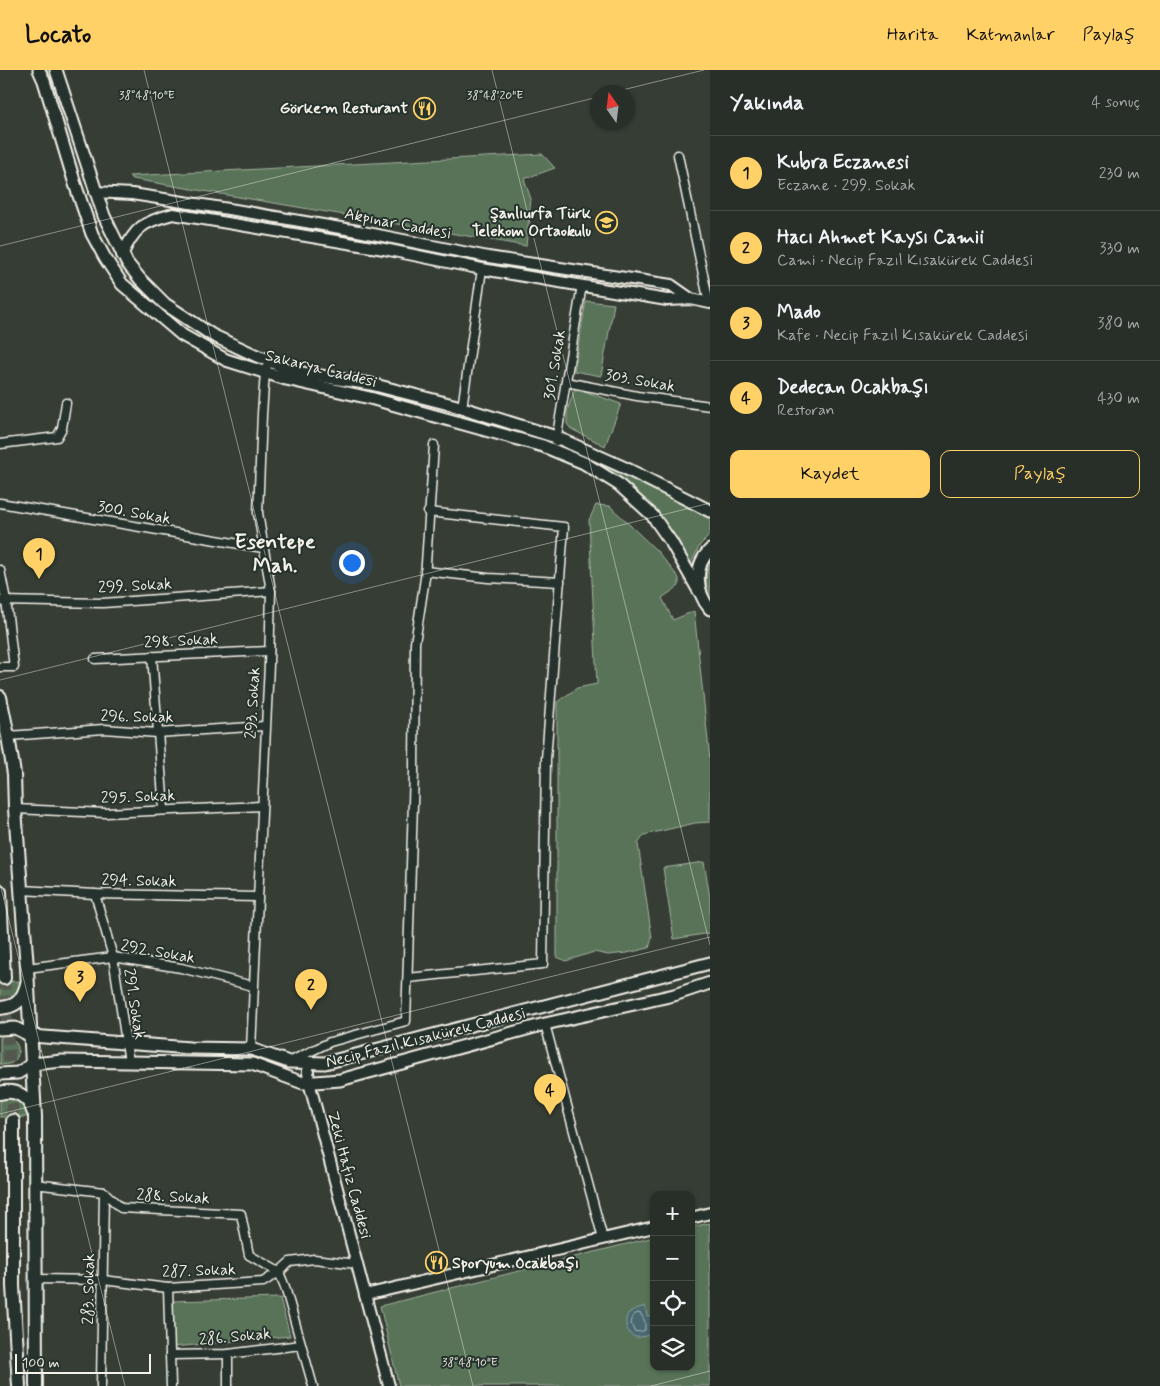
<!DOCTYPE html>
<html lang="tr">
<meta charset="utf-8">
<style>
body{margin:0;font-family:Mynerve,sans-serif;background:#343a34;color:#f1f3f6}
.controls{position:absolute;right:15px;bottom:15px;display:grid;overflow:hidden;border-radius:10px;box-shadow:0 1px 4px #0004}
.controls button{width:45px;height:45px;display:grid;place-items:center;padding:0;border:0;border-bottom:1px solid #444a45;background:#282e28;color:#f1f3f6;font:25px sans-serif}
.compass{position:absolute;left:590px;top:15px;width:45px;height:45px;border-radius:50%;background:#282e28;box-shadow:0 1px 4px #0004;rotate:346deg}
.scale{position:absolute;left:15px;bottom:12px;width:136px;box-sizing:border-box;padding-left:5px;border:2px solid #f4f1e8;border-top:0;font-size:14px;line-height:18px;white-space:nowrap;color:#f4f1e8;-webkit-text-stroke:4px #26332d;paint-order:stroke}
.you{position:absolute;left:351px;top:492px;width:18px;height:18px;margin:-12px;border:4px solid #fff;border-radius:50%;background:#1a73e8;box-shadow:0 0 0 8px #1a73e833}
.badge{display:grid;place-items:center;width:32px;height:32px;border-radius:50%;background:#ffd166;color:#111;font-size:16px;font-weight:700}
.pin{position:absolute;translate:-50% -41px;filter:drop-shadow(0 1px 2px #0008)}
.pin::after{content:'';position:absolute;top:26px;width:18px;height:15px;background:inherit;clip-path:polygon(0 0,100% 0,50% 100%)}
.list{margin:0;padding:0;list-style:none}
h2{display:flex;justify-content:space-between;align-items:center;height:65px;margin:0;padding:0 20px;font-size:21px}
h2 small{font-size:16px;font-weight:400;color:#a5a8a8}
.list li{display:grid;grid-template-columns:32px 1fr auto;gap:15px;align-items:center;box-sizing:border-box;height:75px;padding:0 20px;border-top:1px solid #444a45}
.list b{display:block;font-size:19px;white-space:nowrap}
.list p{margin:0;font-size:16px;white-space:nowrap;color:#a5a8a8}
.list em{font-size:16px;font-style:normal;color:#a5a8a8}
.actions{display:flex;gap:10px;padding:15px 20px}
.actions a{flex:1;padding:11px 0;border:1px solid #ffd166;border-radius:10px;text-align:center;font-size:18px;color:#ffd166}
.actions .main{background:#ffd166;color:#111}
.icon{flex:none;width:28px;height:28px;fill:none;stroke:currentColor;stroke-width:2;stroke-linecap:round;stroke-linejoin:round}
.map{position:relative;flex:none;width:710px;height:1316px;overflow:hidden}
header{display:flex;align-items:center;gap:30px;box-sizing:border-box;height:70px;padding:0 25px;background:#ffd166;color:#111}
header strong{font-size:24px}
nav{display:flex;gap:28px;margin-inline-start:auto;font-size:18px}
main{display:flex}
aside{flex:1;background:#282e28}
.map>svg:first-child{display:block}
</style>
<header>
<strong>Locato</strong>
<nav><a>Harita</a><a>Katmanlar</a><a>Paylaş</a></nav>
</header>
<main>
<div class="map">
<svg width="710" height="1316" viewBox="0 0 710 1316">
<rect width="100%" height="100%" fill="#353d35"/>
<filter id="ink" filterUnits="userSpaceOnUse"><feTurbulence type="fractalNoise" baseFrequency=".02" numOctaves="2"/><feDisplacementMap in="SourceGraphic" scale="10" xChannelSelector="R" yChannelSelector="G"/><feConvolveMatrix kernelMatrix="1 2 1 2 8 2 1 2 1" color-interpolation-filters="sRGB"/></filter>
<g filter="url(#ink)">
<g fill="#597358" stroke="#a6b2a0">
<polygon points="542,84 555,98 524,109 531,129 526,176 133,109 129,106"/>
<polygon points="586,231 614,234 601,306 574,301"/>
<polygon points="575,318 621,334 605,376 571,359 567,354 567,341"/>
<path d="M 592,387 L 710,447 L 710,465 L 700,475 L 690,495 C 671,451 633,418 595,391 Z"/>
<polygon points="596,435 610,436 658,482 679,508 679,516 662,528 673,550 694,541 710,690 710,752 695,753 644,765 638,774 652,868 649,878 627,883 608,885 594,882 566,891 557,887 557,632 577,618 597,614 589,450"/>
<path d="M 710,492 L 710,528 C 705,515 705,505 710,492 Z"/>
<polygon points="704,792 710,828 710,863 674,869 663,798"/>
<path d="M 21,911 C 18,924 14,931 0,933 L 0,912 Z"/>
<path d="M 5,967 C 26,970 21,999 0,994 L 0,968 Z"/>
<path d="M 5,1028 C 18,1028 25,1033 27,1047 L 0,1047 L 0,1029 Z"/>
<polygon points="710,1153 710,1316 399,1316 380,1236 654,1167 654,1297 691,1297 691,1157"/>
<polygon points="280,1228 290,1266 173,1277 172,1231"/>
</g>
<path fill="#48686f" stroke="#8d9f9f" d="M 645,1236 L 647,1246 L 654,1245 L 654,1253 L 650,1255 L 653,1264 C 647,1265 641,1268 636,1267 C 626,1265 623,1250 629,1243 C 633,1239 640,1238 645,1236 Z"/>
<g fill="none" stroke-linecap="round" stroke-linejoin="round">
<polygon stroke="#afbab8" stroke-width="1" points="638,1243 641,1244 645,1252 645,1260 640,1262 634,1261 631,1253 633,1246"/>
<polyline stroke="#525850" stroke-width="12" stroke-dasharray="12 6" stroke-linecap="butt" points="4,908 13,1051"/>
<defs>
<g id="minor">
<polyline points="678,85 709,233"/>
<polyline points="566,312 637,326 710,336"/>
<polyline points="462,338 482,199"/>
<polyline points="556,371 582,215"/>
<polyline points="0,374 57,367 62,358 66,333"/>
<polyline points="0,433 263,478"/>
<polyline points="0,500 6,530 14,597 0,597"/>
<polyline points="425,501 488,508 560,512"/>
<polyline points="0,531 103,533 271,521"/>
<polyline points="152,586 164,739"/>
<polyline points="95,589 269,581"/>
<polyline points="8,666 104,659 157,663 265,656"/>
<polyline points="15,739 106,743 262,736"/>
<polyline points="21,820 95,824 257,827"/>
<polyline points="95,824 113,887 129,992"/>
<polyline points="27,898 113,887 181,898 253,916"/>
<polyline points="408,908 543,894 546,689 564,457 428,442"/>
<polyline points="545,954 603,1169"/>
<polyline points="251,979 269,594 271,521 258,443 262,344 265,302 269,290"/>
<polyline points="291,991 330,972 406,951 414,702 415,573 425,508 434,375"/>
<polyline points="34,1114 104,1122 121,1138 241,1144 249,1185 279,1202 285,1217 313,1316"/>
<polyline points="35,1209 103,1210 168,1218 263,1212 279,1202 290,1192 314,1189 357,1194"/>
<polyline points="168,1218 171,1316"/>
<polyline points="170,1285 228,1284 301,1275"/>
<polyline points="101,1316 104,1122"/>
<polyline points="228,1316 228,1284"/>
</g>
<g id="tertiary">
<polyline points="95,122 132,124 235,140 358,161 488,187 671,215 691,229"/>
<path d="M 122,185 C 135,157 143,152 173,144 L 384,179 L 482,199 L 667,230 L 691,229 L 710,233"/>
<polyline points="307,992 309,1012 389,1316"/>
<polyline points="691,1148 710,1143"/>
<polyline points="365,1225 654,1157"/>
</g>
<g id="secondary">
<polyline points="39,0 44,11 75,114 92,164 105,188 122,214 182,265 226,290 286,309 370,328 543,376 584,393 618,414 652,445 671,472 699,521"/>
<polyline points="56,0 104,146 127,193 140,209 165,234 212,265 257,286 269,290 289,301 371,314 453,335 556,367 625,398 710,441"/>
<path d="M 710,480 C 693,496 696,523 710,539"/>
<polyline points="0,959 15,958 31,966 190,978 251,979 289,992 325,993 710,893"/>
<polyline points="0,1004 18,1003 32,994 62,991 129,992 252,994 303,1013 340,1010 545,954 674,925 710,913"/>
</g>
<g id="primary">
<polyline points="0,627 8,666 14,704 15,739 27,898 32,994 35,1046 36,1316"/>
<polyline points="0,822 4,908"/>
<path d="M 0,938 C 16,937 23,930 27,914"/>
<path d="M 0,1023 C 15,1019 29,1026 33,1041"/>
<polyline points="13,1051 13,1216 19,1316"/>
</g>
</defs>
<use href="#minor" stroke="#f4f1e8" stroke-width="11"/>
<use href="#tertiary" stroke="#f4f1e8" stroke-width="14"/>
<use href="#secondary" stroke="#f4f1e8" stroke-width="15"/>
<use href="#primary" stroke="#f4f1e8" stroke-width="16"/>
<use href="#minor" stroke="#26332d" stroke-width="8"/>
<use href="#tertiary" stroke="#26332d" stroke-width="10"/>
<use href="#secondary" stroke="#26332d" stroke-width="11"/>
<use href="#primary" stroke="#26332d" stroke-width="12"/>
</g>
</g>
<path fill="none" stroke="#f4f1e8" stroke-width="1" stroke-opacity="0.45" d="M 144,0 L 473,1316M 492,0 L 710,875M 614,22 L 704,0M 0,176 L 598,27M 0,610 L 710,433M 0,814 L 125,1316M 0,1044 L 710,867M 651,1316 L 710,1301"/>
<defs>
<symbol id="restaurant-ring" viewBox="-11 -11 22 22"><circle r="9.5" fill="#26332d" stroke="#ffd166" stroke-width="1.5"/><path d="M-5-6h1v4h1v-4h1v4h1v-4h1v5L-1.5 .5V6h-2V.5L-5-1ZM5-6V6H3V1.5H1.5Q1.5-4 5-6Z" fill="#ffd166"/></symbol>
<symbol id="school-ring" viewBox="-11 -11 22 22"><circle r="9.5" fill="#26332d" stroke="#ffd166" stroke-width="1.5"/><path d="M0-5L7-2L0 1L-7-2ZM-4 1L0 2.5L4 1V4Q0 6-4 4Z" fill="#ffd166"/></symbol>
</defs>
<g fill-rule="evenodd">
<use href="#restaurant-ring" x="412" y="26" width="25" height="25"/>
<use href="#school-ring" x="594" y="140" width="25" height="25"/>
<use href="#restaurant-ring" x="424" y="1180" width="25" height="25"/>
</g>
<g text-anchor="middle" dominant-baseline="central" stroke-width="4" stroke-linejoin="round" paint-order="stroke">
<g font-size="16" font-weight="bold" fill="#f4f1e8" stroke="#26332d" text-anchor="end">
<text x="408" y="38">Görkem Resturant</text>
<text x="591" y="143">Şanlıurfa Türk<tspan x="591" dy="18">Telekom Ortaokulu</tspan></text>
<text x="452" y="1193" text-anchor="start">Sporyum Ocakbaşı</text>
</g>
<g font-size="16" fill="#f4f1e8" stroke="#26332d">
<text transform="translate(398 154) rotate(11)">Akpınar Caddesi</text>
<text transform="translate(555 295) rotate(-81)">301. Sokak</text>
<text transform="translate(321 299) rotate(14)">Sakarya Caddesi</text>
<text transform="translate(640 311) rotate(10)">303. Sokak</text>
<text transform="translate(134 443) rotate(10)">300. Sokak</text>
<text transform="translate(135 516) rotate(-3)">299. Sokak</text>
<text transform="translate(181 571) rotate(-3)">298. Sokak</text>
<text transform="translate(253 633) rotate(-87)">293. Sokak</text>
<text transform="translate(137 647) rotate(1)">296. Sokak</text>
<text transform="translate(138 727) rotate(-2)">295. Sokak</text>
<text transform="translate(139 811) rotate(1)">294. Sokak</text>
<text transform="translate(158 882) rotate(10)">292. Sokak</text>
<text transform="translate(134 934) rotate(81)">291. Sokak</text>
<text transform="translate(426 968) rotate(-14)">Necip Fazıl Kısakürek Caddesi</text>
<text transform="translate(349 1105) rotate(75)">Zeki Hafız Caddesi</text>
<text transform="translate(173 1127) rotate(3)">288. Sokak</text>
<text transform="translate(199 1201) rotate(-2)">287. Sokak</text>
<text transform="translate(89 1219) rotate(-89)">283. Sokak</text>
<text transform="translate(235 1267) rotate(-5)">286. Sokak</text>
</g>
<g font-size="21" font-weight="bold" fill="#f4f1e8" stroke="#26332d">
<text x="275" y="472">Esentepe<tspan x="275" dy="24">Mah.</tspan></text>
</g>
</g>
<g font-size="12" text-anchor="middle" fill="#f4f1e8" stroke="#26332d" stroke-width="4" stroke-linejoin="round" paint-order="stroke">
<text x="147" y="29">38°48'10"E</text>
<text x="495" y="29">38°48'20"E</text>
<text x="470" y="1296">38°48'10"E</text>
</g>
</svg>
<div class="controls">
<button>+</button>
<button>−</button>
<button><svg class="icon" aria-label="locate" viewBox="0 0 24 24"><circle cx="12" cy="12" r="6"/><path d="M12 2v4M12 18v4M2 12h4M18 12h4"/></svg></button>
<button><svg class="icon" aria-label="layers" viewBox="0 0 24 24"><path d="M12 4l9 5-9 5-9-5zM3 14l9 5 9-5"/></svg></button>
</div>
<svg class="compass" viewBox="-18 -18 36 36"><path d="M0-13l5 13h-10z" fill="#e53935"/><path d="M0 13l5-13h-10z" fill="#a5a8a8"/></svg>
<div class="scale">100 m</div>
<div class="you"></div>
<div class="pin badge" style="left:39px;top:509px">1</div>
<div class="pin badge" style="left:311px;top:940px">2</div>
<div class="pin badge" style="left:80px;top:932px">3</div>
<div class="pin badge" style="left:550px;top:1045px">4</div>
</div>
<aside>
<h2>Yakında<small>4 sonuç</small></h2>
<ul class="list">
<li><span class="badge">1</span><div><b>Kubra Eczanesi</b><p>Eczane · 299. Sokak</p></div><em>230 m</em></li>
<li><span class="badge">2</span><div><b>Hacı Ahmet Kaysı Camii</b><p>Cami · Necip Fazıl Kısakürek Caddesi</p></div><em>330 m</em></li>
<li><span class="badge">3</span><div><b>Mado</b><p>Kafe · Necip Fazıl Kısakürek Caddesi</p></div><em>380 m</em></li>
<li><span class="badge">4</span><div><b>Dedecan Ocakbaşı</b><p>Restoran</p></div><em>430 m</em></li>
</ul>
<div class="actions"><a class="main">Kaydet</a><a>Paylaş</a></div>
</aside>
</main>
